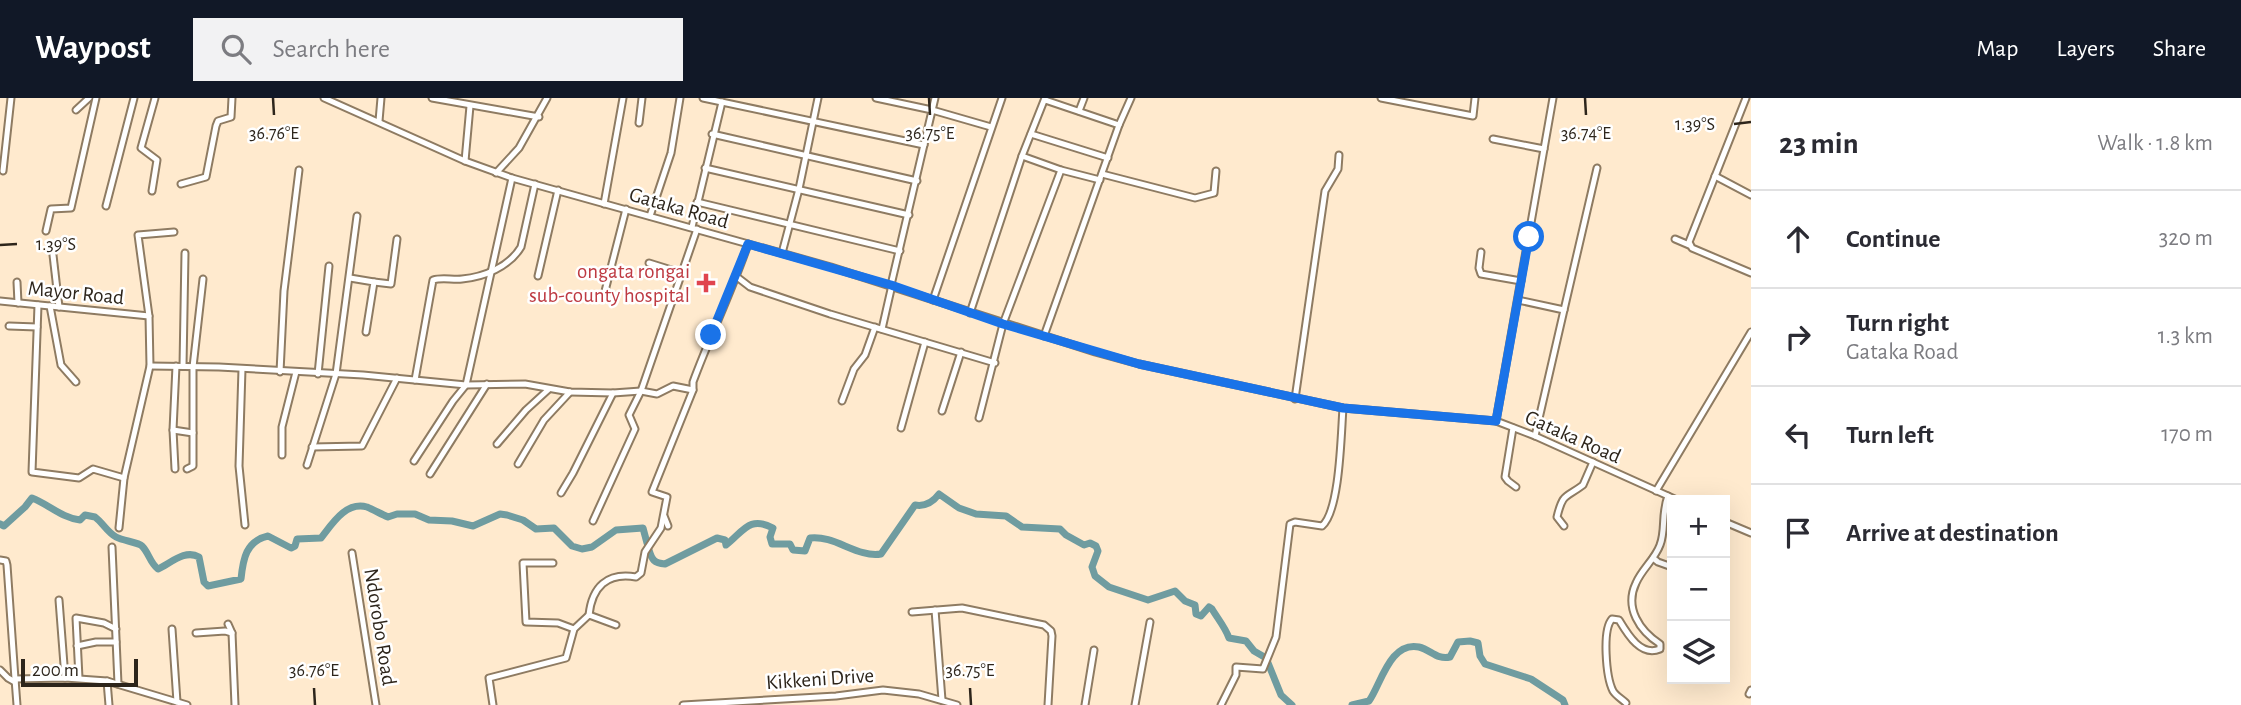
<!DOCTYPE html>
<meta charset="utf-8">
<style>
body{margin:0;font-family:"Alegreya Sans",sans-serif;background:#f2f2f3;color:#2b2b33}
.controls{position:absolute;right:21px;bottom:21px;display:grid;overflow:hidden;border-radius:0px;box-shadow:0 7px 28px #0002}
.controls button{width:63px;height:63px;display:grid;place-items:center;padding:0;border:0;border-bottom:2px solid #e1e1e2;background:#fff;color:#2b2b33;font:35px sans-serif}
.scale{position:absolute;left:21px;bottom:18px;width:117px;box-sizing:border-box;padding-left:7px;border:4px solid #2d251b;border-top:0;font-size:19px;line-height:24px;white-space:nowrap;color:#2d251b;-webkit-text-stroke:5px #fff;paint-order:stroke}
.stop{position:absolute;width:21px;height:21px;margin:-16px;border:5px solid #1a73e8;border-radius:50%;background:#fff}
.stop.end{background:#1a73e8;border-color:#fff;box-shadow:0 2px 7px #0008}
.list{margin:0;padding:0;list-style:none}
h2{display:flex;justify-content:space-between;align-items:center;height:91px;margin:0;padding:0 28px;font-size:30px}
h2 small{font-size:23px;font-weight:400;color:#7c7c81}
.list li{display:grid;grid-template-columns:46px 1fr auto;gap:21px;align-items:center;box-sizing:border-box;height:98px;padding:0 28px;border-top:2px solid #e1e1e2}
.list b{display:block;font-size:26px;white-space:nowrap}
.list p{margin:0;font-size:23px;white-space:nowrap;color:#7c7c81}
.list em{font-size:23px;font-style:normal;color:#7c7c81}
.icon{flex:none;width:38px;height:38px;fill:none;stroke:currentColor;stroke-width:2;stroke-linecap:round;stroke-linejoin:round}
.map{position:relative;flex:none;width:1751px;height:607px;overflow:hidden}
header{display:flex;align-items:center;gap:42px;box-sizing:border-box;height:98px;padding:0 35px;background:#111827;color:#fff}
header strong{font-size:33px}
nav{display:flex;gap:38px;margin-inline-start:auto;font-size:24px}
.search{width:490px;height:63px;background:#f2f2f3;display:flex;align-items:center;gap:18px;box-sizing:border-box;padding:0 24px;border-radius:0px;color:#7c7c81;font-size:26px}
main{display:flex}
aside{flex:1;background:#fff}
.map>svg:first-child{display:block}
</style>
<header>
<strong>Waypost</strong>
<div class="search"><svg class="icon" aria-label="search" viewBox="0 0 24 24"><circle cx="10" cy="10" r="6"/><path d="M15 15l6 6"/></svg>Search here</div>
<nav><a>Map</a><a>Layers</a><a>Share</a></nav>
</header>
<main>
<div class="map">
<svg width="1751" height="607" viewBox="0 0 1751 607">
<rect width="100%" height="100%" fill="#ffeace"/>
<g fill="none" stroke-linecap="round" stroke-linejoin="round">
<g stroke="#6f9ca0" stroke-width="7">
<path d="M 0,426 L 4,428 L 25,409 L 32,400 C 48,406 62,420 80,422 L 85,417 L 95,419 C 103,425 107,434 116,439 C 123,443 138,444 142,448 C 149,455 150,465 158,471 C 171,465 185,451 199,459 L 204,484 L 208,488 L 241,481 C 243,461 246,443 268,438 L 291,450 L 295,448 L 297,441 L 321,440 C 332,426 346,403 367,409 C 374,412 381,416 388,419 L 397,416 L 415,416 L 429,422 L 452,423 L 473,428 L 500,416 L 507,417 L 523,422 L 536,431 L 554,430 L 572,448 L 582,451 L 592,449 L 616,432 L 643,430 L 647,445"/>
<path d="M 649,452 C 652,462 654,465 665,466 L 717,440 L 725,442 L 726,447 C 743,434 749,417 773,430 L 770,439 L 772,446 L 790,446 L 793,452 L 805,453 L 810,440 C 835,437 857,460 881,456 L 915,407 C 926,409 933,404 939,396 L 959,410 L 976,416 L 1006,418 L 1022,429 L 1060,431 L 1066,437 L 1084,447 L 1090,445 L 1096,448 L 1098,453 L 1092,469 L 1095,478 L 1109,489 L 1148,502 L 1175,493 L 1185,503 L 1195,507 L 1196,516 L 1201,518 L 1209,509 L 1212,511 C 1218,521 1225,529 1229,540 L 1246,543 L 1254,553 L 1266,560 L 1281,597 L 1292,607"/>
<path d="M 1352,607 L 1369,603 C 1381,586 1390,543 1419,549 C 1431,552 1437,562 1450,559 L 1458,544 L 1470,543 L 1478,545 L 1480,558 L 1485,566 L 1531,581 L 1563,602 L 1565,607"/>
</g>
<defs>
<g id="minor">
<polyline points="324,0 465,63 512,80 831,169 1095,254 1139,266 1343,310 1496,323 1535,338 1677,402"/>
<polyline points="432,0 539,19"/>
<polyline points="703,0 924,47"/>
<polyline points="876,0 932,12 991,29"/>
<polyline points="1381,0 1473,18 1475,0"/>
<polyline points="1746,0 1689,144 1692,150 1751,175"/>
<polyline points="1045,2 1119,27"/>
<polyline points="76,12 89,0"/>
<polyline points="1079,13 1084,0"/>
<polyline points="379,23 381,0"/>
<polyline points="639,25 642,0"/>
<polyline points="712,36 917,83"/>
<polyline points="1031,36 1108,60"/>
<polyline points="1493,41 1544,51"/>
<polyline points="1022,58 1061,72 1100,82"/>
<polyline points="465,63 470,8"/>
<polyline points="705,70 909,117"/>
<polyline points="3,73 11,0"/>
<polyline points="496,75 519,50 547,0"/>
<polyline points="1102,76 1195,100 1214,95 1216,73"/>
<polyline points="1715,78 1751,97"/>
<polyline points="181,86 206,79 216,28 218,23 231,19 232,0"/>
<polyline points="152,93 157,62 141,50 155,0"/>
<polyline points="697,104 900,153"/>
<polyline points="604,106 623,0"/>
<polyline points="106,108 134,0"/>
<polyline points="650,118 671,55 680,0"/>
<polyline points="692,129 722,4"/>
<polyline points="46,133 51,111 71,110 96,0"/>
<polyline points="1675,141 1689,147"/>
<polyline points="1481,154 1479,170 1481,176 1521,183"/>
<polyline points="782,155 799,91 818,0"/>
<polyline points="53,157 59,209"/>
<polyline points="649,165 681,175"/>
<polyline points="538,178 558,92"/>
<polyline points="737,179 750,189 830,216 995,265"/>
<polyline points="350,180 374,184 366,234"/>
<polyline points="17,184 18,205"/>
<polyline points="374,184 391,186 397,141"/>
<polyline points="891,187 935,0"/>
<polyline points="605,193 626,111"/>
<polyline points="933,202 1002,0"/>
<polyline points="1518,202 1564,212 1535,338"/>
<polyline points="0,203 149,218"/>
<polyline points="38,207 32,374 79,380 93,371 124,380"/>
<polyline points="50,208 61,267 76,284"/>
<polyline points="1564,212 1597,70"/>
<polyline points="970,215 1022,58 1045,0"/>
<polyline points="9,228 37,229"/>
<polyline points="882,231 892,187"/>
<polyline points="1044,238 1119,27 1131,0"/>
<polyline points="150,268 219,269 363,277 466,287 525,286 570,294 613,295 641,293 657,296 673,288 693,292"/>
<polyline points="183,268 185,155"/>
<polyline points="242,271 239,368 245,427"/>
<polyline points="280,274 284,193 299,72"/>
<polyline points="318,276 329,168"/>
<path d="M 415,282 L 433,182 C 442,179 452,182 462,181 C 484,179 509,169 521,149 L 535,86"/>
<polyline points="1295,301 1325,93 1338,71 1339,57"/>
<polyline points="842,303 854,271 865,257 875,229"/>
<polyline points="942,313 961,254"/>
<polyline points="979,320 1003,226 1061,72"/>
<polyline points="1496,323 1553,0"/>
<polyline points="901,330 925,244"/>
<polyline points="1513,330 1505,379 1508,383 1516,389"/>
<polyline points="173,332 193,335"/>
<polyline points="497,346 526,312 549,291"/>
<polyline points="312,349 362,348 397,280"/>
<polyline points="282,357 282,329 296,274"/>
<polyline points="414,363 453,303 466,287 512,80"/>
<polyline points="518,366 544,322 570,294"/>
<polyline points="307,367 336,276 357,118"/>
<polyline points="175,371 173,332 176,268"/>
<polyline points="187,371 193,368 193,269 203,181"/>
<polyline points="430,376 487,286"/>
<polyline points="1656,393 1751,234"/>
<polyline points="561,395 573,375 613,295"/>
<polyline points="664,418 668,428"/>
<polyline points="593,423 635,331 629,317 641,293 697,131"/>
<polyline points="1725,424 1751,435"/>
<path d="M 1564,428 L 1557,419 C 1563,394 1566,400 1583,387 L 1593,364"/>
<polyline points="119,430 124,380 150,268 149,218 138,137 174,134"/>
<polyline points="112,449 118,586"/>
<polyline points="352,455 376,607"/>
<polyline points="1653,460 1658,464 1672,469"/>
<polyline points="0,462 6,463 7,467 15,581"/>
<polyline points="553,465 523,465 526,524 558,525 574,531"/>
<polyline points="59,502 65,580"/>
<polyline points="935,512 942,602"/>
<polyline points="912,514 962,510 1044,527 1051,533 1052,538 1048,607"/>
<path d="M 589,517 C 592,489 607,474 636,479 L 641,475 L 645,454 L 661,430 L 667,399 L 652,394 L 693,292 L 693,284 C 710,238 732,193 748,146"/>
<polyline points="228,526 232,535 235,607"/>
<polyline points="172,531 177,604"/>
<polyline points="196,535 225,533 232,535"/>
<polyline points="77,548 96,544 116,544"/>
<polyline points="0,572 8,580 15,584"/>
<polyline points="79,580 76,520 104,525 116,531"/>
<polyline points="107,583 109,607"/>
<polyline points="1749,596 1751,592"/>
<path d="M 1626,605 C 1622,601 1616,598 1613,593 C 1606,579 1602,532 1612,521 L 1619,522 C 1628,537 1641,559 1660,551 L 1660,546 C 1640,533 1624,510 1636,485 C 1642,471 1655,461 1660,447 C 1666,432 1661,416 1668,398"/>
<polyline points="17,607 15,581 65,580 107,583 187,607"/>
<polyline points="493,607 489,580 566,560 574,531 589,517 616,527"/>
<polyline points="683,607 836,598 883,592 919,596 957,607"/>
<polyline points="1085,607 1094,552"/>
<polyline points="1135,607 1150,524"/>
<path d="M 1221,607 L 1236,577 L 1236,569 L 1263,571 L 1276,539 L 1290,426 L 1295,424 L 1322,428 C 1340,413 1341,336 1343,310"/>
</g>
</defs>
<use href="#minor" stroke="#8e7b62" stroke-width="9"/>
<use href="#minor" stroke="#fff" stroke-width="5"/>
</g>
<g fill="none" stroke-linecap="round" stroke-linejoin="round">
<polyline stroke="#1a73e8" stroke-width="9" points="711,237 748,146 891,187 1003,226 1139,266 1343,310 1496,323 1529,139"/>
</g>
<path fill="none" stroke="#2d251b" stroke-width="2.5" d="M 273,0 L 274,17M 929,0 L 930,17M 1585,0 L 1586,17M 1734,26 L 1751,24M 0,147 L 17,146M 314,590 L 315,607M 970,590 L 971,607"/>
<path fill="#e0444e" stroke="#fff" stroke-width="2.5" d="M702.5 174.5h7v7h7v7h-7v7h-7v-7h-7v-7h7z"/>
<g text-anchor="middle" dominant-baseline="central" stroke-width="5" stroke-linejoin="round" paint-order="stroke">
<g font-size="21" fill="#2d251b" stroke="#fff">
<text transform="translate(679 110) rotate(16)">Gataka Road</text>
<text transform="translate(76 195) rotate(6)">Mayor Road</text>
<text transform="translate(1573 339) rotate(24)">Gataka Road</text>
<text transform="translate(380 529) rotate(81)">Ndorobo Road</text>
<text transform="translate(820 581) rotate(-4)">Kikkeni Drive</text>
</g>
<g font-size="21" fill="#be3a42" stroke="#fff" text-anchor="end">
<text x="690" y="173">ongata rongai<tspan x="690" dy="24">sub-county hospital</tspan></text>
</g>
</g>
<g font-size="18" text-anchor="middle" fill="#2d251b" stroke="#fff" stroke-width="5" stroke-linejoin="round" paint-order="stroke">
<text x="1695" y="32">1.39°S</text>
<text x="274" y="41">36.76°E</text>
<text x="930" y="41">36.75°E</text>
<text x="1586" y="41">36.74°E</text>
<text x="56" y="152">1.39°S</text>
<text x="314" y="578">36.76°E</text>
<text x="970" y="578">36.75°E</text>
</g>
</svg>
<div class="controls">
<button>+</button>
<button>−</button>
<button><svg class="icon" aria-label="layers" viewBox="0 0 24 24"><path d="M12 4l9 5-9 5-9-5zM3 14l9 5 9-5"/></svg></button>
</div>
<div class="scale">200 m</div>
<div class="stop" style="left:1529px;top:139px"></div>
<div class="stop end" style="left:711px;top:237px"></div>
</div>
<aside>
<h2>23 min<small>Walk · 1.8 km</small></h2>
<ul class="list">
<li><svg class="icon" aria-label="ahead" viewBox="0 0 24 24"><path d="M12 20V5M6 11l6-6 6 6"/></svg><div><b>Continue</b></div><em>320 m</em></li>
<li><svg class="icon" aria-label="right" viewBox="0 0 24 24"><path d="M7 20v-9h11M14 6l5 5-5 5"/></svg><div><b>Turn right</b><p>Gataka Road</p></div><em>1.3 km</em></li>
<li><svg class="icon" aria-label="left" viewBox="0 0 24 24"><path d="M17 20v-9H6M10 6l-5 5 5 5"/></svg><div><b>Turn left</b></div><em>170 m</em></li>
<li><svg class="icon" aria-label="arrive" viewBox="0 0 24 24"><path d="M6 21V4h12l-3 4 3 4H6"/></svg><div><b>Arrive at destination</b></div></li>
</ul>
</aside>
</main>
